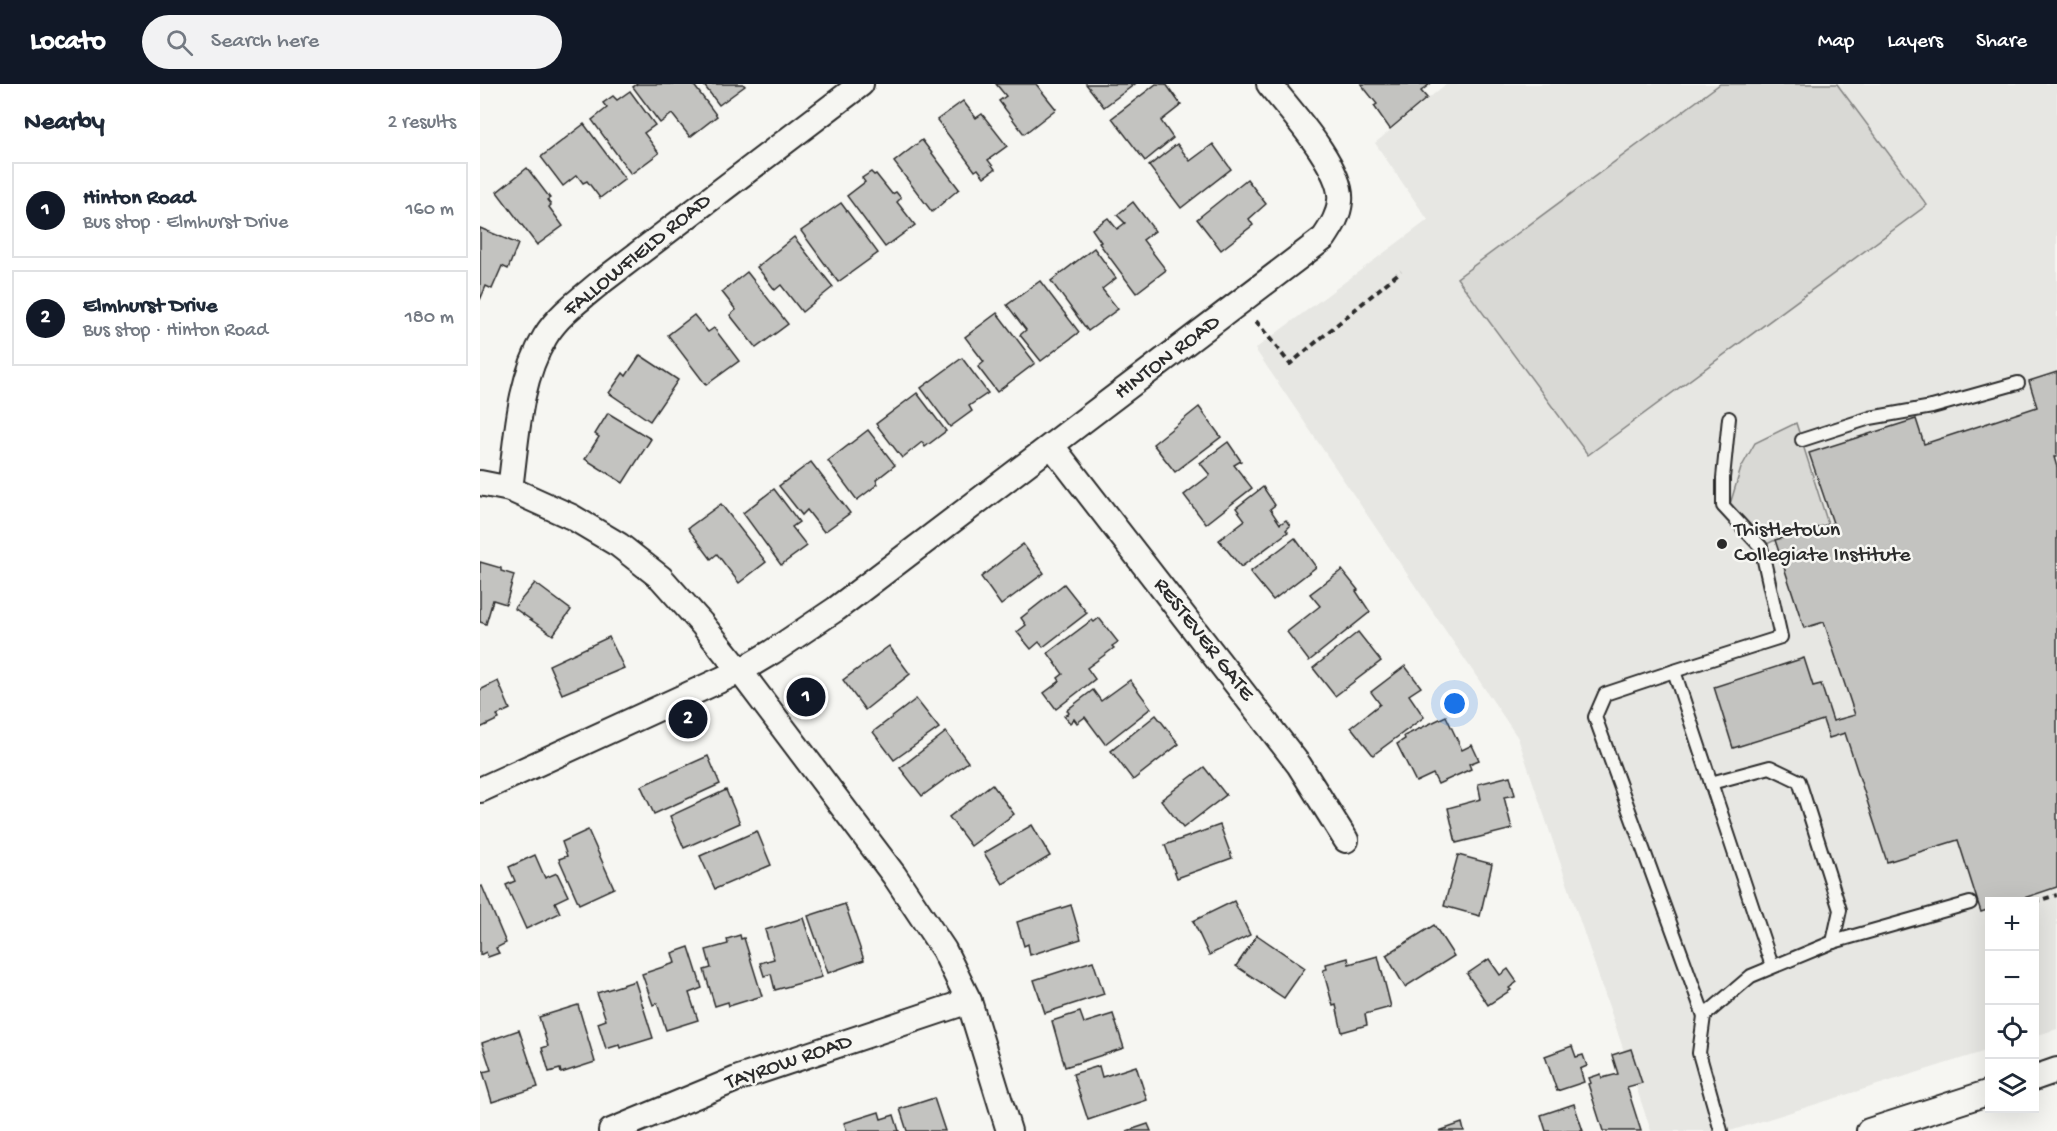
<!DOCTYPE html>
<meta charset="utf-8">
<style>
body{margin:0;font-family:"Gochi Hand",sans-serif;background:#f2f2f3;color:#1f2937}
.controls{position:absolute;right:18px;bottom:18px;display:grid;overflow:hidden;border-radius:0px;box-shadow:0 6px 24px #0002}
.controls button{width:54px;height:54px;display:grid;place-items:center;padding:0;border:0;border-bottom:2px solid #e0e1e3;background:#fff;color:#1f2937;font:30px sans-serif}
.you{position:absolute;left:975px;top:620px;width:21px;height:21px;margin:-15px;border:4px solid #fff;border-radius:50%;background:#1a73e8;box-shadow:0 0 0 9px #1a73e833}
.badge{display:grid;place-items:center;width:39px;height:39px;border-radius:50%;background:#111827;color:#fff;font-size:20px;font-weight:700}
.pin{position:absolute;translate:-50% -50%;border:3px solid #fff;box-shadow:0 2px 6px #0006}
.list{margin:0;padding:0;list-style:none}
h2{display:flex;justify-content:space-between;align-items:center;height:78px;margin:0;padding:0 24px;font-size:26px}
h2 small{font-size:20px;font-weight:400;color:#747a83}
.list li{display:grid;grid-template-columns:39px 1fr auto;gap:18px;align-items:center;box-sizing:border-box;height:96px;margin:0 12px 12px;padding:0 12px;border:2px solid #e0e1e3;border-radius:0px}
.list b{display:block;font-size:22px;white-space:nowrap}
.list p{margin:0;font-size:20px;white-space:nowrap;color:#747a83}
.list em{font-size:20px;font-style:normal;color:#747a83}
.icon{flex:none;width:33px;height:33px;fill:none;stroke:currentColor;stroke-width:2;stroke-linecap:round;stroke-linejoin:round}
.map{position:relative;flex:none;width:1577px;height:1047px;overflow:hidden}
header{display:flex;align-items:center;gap:36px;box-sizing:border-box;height:84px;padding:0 30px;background:#111827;color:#fff}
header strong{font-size:28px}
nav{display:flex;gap:33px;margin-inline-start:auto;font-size:21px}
.search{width:420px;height:54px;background:#f2f2f3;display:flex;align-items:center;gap:15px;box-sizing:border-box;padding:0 21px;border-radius:33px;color:#747a83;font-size:22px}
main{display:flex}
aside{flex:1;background:#fff}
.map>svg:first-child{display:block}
</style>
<header>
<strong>Locato</strong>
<div class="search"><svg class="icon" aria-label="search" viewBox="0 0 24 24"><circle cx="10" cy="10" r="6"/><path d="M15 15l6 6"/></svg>Search here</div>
<nav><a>Map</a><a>Layers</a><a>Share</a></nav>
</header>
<main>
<aside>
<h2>Nearby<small>2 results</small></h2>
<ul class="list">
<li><span class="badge">1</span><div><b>Hinton Road</b><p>Bus stop · Elmhurst Drive</p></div><em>160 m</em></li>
<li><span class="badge">2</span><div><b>Elmhurst Drive</b><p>Bus stop · Hinton Road</p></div><em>180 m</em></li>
</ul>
</aside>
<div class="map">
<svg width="1577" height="1047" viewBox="0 0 1577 1047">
<rect width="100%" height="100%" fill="#f6f6f2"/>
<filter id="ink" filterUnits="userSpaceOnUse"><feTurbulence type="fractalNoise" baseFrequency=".0167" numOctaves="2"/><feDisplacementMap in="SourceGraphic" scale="12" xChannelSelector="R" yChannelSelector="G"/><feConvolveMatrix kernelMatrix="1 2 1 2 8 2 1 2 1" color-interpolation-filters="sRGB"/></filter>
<g filter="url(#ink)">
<polygon fill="#e7e7e3" points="966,0 1577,0 1577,945 1555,952 1554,818 1510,818 1509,966 1250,1047 1171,1047 1038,654 775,265 948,136 895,59"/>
<g fill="#d9d9d5" stroke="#828280" stroke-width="1.5">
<polygon points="1240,0 1357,0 1447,121 1108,371 977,194"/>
<polygon points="1316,339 1349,443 1295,456 1281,463 1248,427 1261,384 1275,359"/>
</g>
<g fill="#c3c3c0" stroke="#2b2b2b" stroke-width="1.5">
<polygon points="157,0 213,0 237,32 210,53 192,30 180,39 153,3"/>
<polygon points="223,0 263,0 265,2 239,21"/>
<polygon points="516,0 556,0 576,25 544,50 519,17 526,12"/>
<polygon points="606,0 655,0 624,23"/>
<polygon points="676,0 686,0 701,21 681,37 693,54 665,77 632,34"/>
<polygon points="881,0 950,0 941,7 947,14 910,45 894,22 897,20"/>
<polygon points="150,7 175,41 164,49 179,69 151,90 112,36 127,24 123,19 133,12 137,16"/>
<polygon points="483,17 496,34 502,30 527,62 508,76 515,85 504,93 498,85 495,87 457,36"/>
<polygon points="104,40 145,95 120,114 107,97 103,99 97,91 83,102 61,73"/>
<polygon points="442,56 479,105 452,128 414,78"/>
<polygon points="697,60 710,77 733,60 751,85 701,124 669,82"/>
<polygon points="47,84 70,114 67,116 71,121 69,123 83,142 57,161 17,108"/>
<polygon points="391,88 394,91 396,90 412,110 416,108 421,114 417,118 435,141 405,163 367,112 385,98 382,94"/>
<polygon points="767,95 786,120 769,135 773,141 741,166 717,135"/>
<polygon points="653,118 675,147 663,156 686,186 656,209 619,159 621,158 612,145 628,134 637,145 645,139 637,131"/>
<polygon points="361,119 398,169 358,198 321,147"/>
<polygon points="0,144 38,160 28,185 22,182 12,205 6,202 0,216"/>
<polygon points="314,153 353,203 322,228 301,201 295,206 277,183"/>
<polygon points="614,164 636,194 622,205 638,225 608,247 571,197"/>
<polygon points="267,188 308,240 276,264 250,231 256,226 242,208"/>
<polygon points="560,197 599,248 561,277 540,251 546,246 527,221"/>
<polygon points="517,229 555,279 517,308 498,283 504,278 485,253"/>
<polygon points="214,231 228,248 234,244 259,277 226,301 188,251"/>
<polygon points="160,271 198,296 170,337 129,309 143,289 146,292"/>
<polygon points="482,274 508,309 489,322 492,327 470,343 441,304"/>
<polygon points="1577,288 1577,373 1574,373 1577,383 1577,803 1532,818 1510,818 1510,825 1501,828 1478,756 1407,778 1365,649 1349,654 1343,636 1253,664 1234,603 1324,574 1333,602 1341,600 1353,637 1375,631 1344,538 1324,544 1295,456 1353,439 1329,369 1436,335 1444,360 1557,323 1549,297"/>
<polygon points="437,309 466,347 445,363 442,358 422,374 396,340"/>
<polygon points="719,323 741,353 695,388 673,360"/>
<polygon points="128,329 171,355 143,399 105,375 119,353 115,350"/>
<polygon points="388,346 415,381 396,396 398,400 377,416 348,377"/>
<polygon points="748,358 761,377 754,381 772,404 726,440 704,411 730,391 720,379"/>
<polygon points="331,378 370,429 344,448 327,426 322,431 299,402"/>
<polygon points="783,403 795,421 790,425 800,440 806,436 810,442 806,446 808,448 761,483 739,456 765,436 756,424"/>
<polygon points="294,405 319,438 312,443 327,462 301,481 263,429"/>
<polygon points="241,420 286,478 259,499 237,470 231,475 208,444"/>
<polygon points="815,454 836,483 793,516 770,488"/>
<polygon points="543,460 564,489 521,521 501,493"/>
<polygon points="0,478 21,484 21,487 34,491 26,520 13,516 6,540 0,538"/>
<polygon points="862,486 878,506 876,507 890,528 829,577 807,548 840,522 830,510"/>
<polygon points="55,499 91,526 73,551 34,524"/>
<polygon points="584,500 607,529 563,563 559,558 551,565 537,548 546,541 541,534"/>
<polygon points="619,534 638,558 632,562 634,564 607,584 615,595 576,625 564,609 580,597 578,594 583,590 568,569 612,536 614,538"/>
<polygon points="878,548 901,577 855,612 833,584"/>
<polygon points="129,553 144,584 82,610 69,581"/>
<polygon points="409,562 430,590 385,626 363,596"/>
<polygon points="925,582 941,603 929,611 944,633 893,671 871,643 900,620 891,608"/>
<polygon points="650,596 671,624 625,660 605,633 597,639 594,635 590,639 584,632 589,629 587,626 613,606 621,617"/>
<polygon points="18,597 30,625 17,631 19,635 0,644 0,606"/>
<polygon points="436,615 459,644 414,676 393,648"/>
<polygon points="676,631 699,660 653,696 631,667"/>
<polygon points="966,632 982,666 992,661 999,676 989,680 991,685 958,700 953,690 936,698 917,660 925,655 924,652"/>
<polygon points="466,648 488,678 442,712 420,684"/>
<polygon points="228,672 240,700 174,730 161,702"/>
<polygon points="724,683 746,711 703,744 681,716"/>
<polygon points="1030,692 1035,711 1024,713 1032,745 976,759 968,724 1001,715 998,700"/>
<polygon points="512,700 534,730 491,762 469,733"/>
<polygon points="246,706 260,739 204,764 190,732"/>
<polygon points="552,741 570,772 523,800 504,769"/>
<polygon points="740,741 752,774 697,794 685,761"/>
<polygon points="108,746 134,804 99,820 79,775 87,772 82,758"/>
<polygon points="277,747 291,781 235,805 220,772"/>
<polygon points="55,771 65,794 77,789 88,812 75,818 80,829 46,845 26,801 35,797 29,783"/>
<polygon points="978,771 1012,780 1000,832 964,822"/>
<polygon points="2,802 26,859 16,864 19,869 8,873 6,868 0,871 0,803"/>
<polygon points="754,817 770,851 729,871 713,837"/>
<polygon points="365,820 384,876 348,889 328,832"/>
<polygon points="591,821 601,855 550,871 548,860 544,862 537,838"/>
<polygon points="323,834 342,893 295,906 291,890 284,892 280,879 294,875 285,846"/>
<polygon points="954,841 974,872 925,903 906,871"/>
<polygon points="260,851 261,855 264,854 282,912 249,922 248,918 235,922 224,886 231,884 226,866 248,860 247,855"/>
<polygon points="777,851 825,884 804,914 756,882"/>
<polygon points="209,863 222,904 209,909 218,936 186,946 177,919 173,921 162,890 195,879 192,869"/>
<polygon points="898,872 911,923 885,930 887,941 862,948 856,921 853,922 843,886 847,885 846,880 868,874 869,880"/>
<polygon points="1009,875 1020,891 1028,885 1037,898 1029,904 1031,906 1008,921 987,890"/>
<polygon points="613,877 624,910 565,929 554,896"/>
<polygon points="155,897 173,954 140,964 139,961 126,965 118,939 126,936 117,909"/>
<polygon points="98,921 115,978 81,989 80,985 69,988 62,964 68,962 59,933"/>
<polygon points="600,928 604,939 633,930 644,964 585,983 572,937"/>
<polygon points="39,946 58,1003 12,1018 3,988 11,986 2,959"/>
<polygon points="1092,962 1096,973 1103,971 1107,982 1100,985 1104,998 1077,1007 1065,972"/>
<polygon points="1151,965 1162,999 1147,1003 1161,1047 1123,1047 1108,1000 1111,999 1109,994 1121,990 1122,994 1138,990 1132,971"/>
<polygon points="619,982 622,993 656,982 667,1016 608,1036 593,990"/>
<polygon points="454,1014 465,1047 427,1047 420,1025"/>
<polygon points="1094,1020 1103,1047 1066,1047 1061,1031"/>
<polygon points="399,1028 401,1035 414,1031 419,1047 367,1047 364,1039"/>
<polygon points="982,1039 984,1047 959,1047"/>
<polygon points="668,1040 671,1047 647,1047"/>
</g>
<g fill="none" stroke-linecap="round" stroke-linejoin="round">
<defs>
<g id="lane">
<polyline points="1322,356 1390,334 1452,323 1538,299"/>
<polyline points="1194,587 1125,610 1115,633 1224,932"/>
<polyline points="1231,699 1292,882"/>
<polyline points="1353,858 1490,819"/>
<polyline points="1241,1047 1219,969 1224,932 1271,892 1353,858 1360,826 1319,697 1290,683 1231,699 1194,587 1301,553 1281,463 1243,422 1243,394 1249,334"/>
</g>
<g id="street">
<polyline points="572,362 819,681 866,756"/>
<polyline points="0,399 30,405 92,433 139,461 181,494 222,540 260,587 414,791 464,866 489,917 529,1047"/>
<path d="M 30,405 C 37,355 38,298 65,253 C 78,231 102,214 121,198 L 381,0"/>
<path d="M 0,706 L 260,587 L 292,568 L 356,525 L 844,154 C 852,142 859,131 860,117 C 864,85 809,25 789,0"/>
<polyline points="1554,994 1577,986"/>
<polyline points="131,1047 259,994 489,917"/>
<polyline points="1389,1047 1510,1008"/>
</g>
</defs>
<use href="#lane" stroke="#2b2b2b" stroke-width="16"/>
<use href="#street" stroke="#2b2b2b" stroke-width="28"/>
<g stroke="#2b2b2b" stroke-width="4" stroke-dasharray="6 4.5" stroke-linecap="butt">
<polyline points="776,237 810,280 921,187"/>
<polyline points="1554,818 1577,811"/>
</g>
<use href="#lane" stroke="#f6f6f2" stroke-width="12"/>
<use href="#street" stroke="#f6f6f2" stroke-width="24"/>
</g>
</g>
<circle fill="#2b2b2b" stroke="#f6f6f2" stroke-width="2" cx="1242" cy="460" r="6"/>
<g text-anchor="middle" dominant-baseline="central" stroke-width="5" stroke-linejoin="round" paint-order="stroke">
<g font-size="22" fill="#2b2b2b" stroke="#f6f6f2">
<text transform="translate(158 172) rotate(-39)">FALLOWFIELD ROAD</text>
<text transform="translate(688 274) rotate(-37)">HINTON ROAD</text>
<text transform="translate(723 556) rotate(52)">RESTEVER GATE</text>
<text transform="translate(309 979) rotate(-19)">TAYROW ROAD</text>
</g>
<g font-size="22" fill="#2b2b2b" stroke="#f6f6f2" text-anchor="start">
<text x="1254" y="447">Thistletown<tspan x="1254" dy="25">Collegiate Institute</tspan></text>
</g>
</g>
</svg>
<div class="controls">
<button>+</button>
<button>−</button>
<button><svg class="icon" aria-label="locate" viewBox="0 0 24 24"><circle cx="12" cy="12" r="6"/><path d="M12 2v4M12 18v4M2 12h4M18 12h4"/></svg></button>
<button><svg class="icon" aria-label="layers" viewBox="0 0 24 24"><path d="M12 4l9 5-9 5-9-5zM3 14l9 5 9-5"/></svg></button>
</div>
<div class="you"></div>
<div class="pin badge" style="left:326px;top:613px">1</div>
<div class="pin badge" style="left:208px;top:635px">2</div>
</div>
</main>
